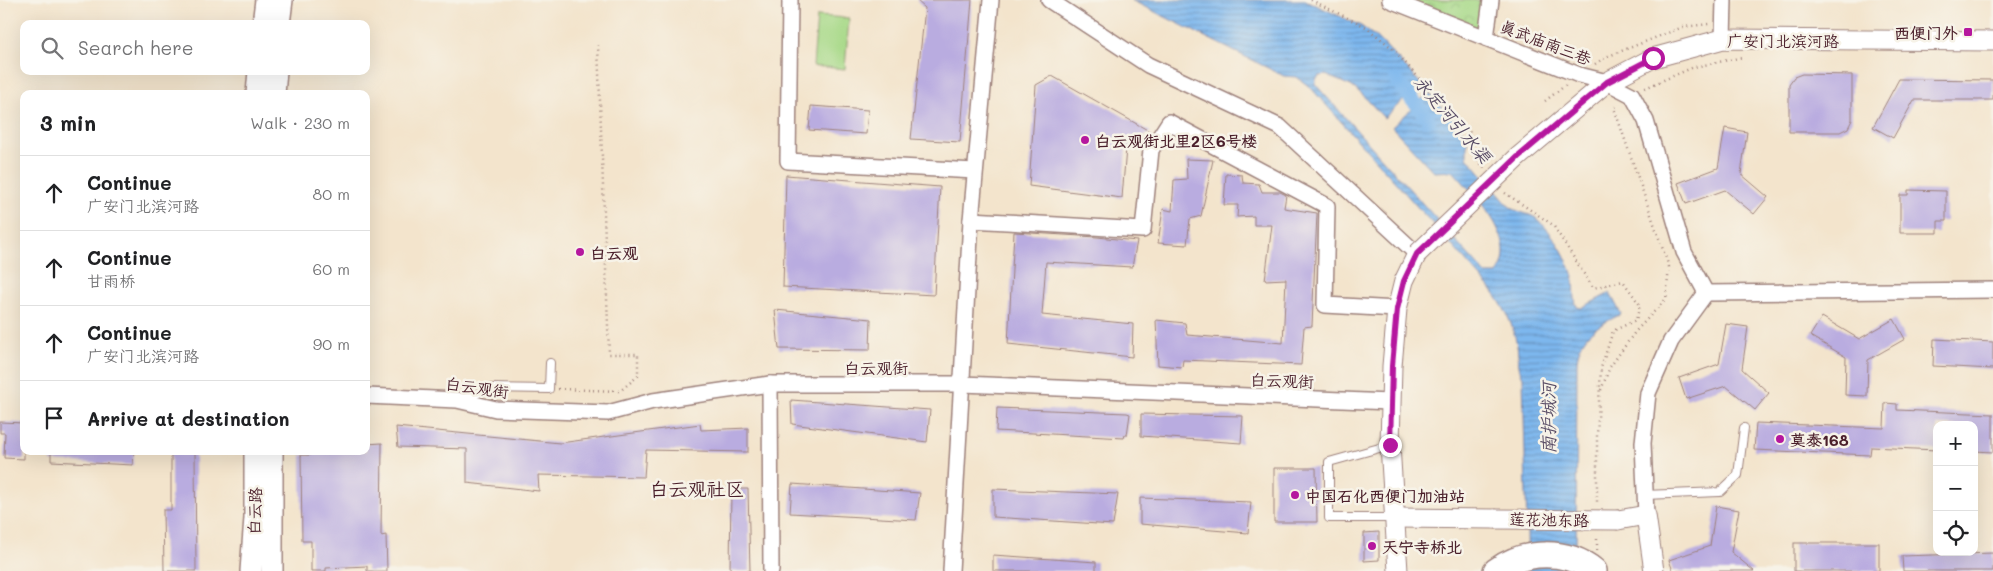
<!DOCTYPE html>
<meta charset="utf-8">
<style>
body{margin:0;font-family:Mali,"LXGW WenKai TC",sans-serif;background:#f6f6f6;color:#202124}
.controls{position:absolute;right:15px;bottom:15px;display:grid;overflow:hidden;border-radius:10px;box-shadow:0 5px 20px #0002}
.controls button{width:45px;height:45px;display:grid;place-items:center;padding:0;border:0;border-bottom:1px solid #e0e0e0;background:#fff;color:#202124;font:25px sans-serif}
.stop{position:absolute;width:15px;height:15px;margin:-11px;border:4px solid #b5179e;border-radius:50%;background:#fff}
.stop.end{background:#b5179e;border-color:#fff;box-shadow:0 1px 5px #0008}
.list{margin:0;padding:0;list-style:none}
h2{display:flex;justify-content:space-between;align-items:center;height:65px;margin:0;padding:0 20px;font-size:21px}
h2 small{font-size:16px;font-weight:400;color:#757577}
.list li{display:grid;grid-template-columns:32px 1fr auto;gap:15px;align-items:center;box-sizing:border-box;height:75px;padding:0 20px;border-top:1px solid #e0e0e0}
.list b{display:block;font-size:19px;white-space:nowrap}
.list p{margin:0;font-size:16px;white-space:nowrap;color:#757577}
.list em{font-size:16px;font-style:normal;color:#757577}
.icon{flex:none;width:28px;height:28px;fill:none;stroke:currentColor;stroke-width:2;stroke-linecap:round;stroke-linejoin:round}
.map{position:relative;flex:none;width:1993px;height:571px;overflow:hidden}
.search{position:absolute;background:#fff;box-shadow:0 5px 20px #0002;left:20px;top:20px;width:350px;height:55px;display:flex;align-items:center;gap:12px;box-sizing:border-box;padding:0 18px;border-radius:10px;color:#757577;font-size:19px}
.panel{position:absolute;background:#fff;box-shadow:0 5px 20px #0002;left:20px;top:90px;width:350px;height:365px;border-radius:10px}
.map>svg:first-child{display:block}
</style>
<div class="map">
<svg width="1993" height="571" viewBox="0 0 1993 571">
<defs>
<pattern id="park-crowns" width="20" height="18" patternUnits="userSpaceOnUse" patternTransform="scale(1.25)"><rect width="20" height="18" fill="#a7d988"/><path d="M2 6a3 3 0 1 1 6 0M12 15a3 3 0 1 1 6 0" fill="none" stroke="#91ba76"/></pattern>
<pattern id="water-rules" width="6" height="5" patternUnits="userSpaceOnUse" patternTransform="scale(1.25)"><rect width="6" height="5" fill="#7db7ee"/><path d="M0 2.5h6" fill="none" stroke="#6894c1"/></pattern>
</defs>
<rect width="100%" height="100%" fill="#f7f3e8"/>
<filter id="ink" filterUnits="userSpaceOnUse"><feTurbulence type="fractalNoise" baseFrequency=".02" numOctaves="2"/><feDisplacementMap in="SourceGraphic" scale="10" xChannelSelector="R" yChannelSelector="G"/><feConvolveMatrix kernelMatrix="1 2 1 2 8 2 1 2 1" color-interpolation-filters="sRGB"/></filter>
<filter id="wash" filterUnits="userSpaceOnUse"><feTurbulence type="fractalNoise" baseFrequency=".0096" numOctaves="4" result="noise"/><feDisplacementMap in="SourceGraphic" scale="20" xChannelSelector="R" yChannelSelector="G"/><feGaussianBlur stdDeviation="1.12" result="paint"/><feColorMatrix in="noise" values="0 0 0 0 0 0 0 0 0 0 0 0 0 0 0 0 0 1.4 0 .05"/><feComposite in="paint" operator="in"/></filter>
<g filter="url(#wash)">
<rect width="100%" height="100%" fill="#f3e4cc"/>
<polygon fill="url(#park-crowns)" stroke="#787c5a" points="1390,0 1491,0 1486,38"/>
<polygon fill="#a7d988" stroke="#787c5a" points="817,16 849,18 845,69 813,66"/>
<path fill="url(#water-rules)" stroke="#646b8c" d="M 1131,0 L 1305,0 L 1361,26 L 1381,41 L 1421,84 L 1384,118 L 1362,94 L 1351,86 L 1326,75 L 1319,76 L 1316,80 L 1315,84 L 1486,274 L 1497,274 C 1522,240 1474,195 1453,171 L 1434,172 L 1392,127 L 1429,93 L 1467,135 L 1467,157 L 1509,206 C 1517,213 1530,213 1537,219 C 1553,233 1567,256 1573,276 C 1576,286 1573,298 1577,307 L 1581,308 L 1610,293 L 1621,314 C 1599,326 1581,332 1577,360 L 1576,571 L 1528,571 L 1523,377 C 1517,367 1519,357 1517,346 C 1513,323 1504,306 1490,288 L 1311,88 L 1297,77 L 1284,76 Z"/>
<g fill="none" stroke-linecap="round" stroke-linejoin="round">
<polyline stroke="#7db7ee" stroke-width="15" points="1396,80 1429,120"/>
</g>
<g id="blocks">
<g fill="#b9ace0">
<polygon points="916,0 972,0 960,142 911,139 925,8"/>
<polygon points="1802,74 1852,75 1852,120 1848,128 1840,132 1789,132 1789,84 1794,77"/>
<polygon points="1052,76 1151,132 1126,148 1122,198 1029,186 1036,85"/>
<polygon points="1899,79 1993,80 1993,100 1914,100 1893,138 1873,127"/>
<polygon points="811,106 868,110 866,134 809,130"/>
<polygon points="1725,128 1747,132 1741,174 1768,197 1754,214 1725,190 1686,204 1678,183 1718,168"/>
<polygon points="1186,159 1213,160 1201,216 1190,219 1187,245 1158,243 1163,209 1172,211 1174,180 1187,179"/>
<polygon points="1226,174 1242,175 1243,183 1259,184 1262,192 1280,192 1286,195 1284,208 1317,213 1312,326 1304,327 1301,365 1183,360 1182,367 1158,365 1156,320 1185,323 1187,335 1283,343 1286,279 1265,280 1272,225 1254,225 1254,216 1237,217 1238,205 1224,205"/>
<polygon points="786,175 940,187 934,295 783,287"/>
<polygon points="1908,190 1946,191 1946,221 1938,221 1938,233 1900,233 1900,195 1908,195"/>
<polygon points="1014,232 1097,237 1137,241 1132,267 1046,262 1042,315 1133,324 1132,357 1008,344"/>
<polygon points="775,310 871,319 870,350 779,349"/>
<polygon points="1822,317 1859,339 1894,319 1905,339 1868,360 1867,396 1845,395 1846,357 1810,336"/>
<polygon points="1726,324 1748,327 1742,369 1769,393 1755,410 1726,386 1686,399 1679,378 1719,364"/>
<polygon points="1934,339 1993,342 1993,369 1933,366"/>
<polygon points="791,400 930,410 927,442 792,424"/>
<polygon points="1885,403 1897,404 1897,410 1993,414 1993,452 1974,451 1974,425 1937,425 1937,450 1871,447 1870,455 1754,450 1756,423 1884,428"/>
<polygon points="997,408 1127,413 1130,414 1127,435 1125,435 1124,438 996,431"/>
<polygon points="1141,414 1243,416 1241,443 1141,436"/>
<polygon points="0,422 24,423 24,459 4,458 5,433 0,433"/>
<polygon points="700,424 701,430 748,428 748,452 646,450 644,477 538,475 539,491 467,483 467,449 398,447 396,427 560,443"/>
<polygon points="382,443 381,536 386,535 387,571 367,571 367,566 326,568 326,571 311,571 311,541 302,541 301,455 311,455 312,451 366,451 366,444"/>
<polygon points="51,451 134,451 133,465 51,461"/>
<polygon points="171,451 195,451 196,571 164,571 163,510 171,510"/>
<polygon points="1274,468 1316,468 1317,522 1274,522"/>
<polygon points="792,484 920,493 916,520 790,513"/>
<polygon points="731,489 748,489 750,571 730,571"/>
<polygon points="993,489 1118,494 1113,525 993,517"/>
<polygon points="1140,498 1251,502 1248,533 1140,524"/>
<polygon points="1716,506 1739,510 1731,552 1754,571 1673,571 1669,560 1710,546"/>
<polygon points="1379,532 1379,560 1364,561 1364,533"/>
<rect x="1794" y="543" width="85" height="28"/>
<polygon points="1993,553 1993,571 1903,571 1902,556"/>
<polygon points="993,555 1096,562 1096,571 993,571"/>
</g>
</g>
</g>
<g filter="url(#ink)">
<use href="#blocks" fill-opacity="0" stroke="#9e827c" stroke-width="1"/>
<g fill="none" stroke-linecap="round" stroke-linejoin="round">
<defs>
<g id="service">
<polyline points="462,399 492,388 549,389 550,363"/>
<polyline points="1390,445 1329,462 1329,518 1395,518"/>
<polyline points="1644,495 1720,492 1738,475 1744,428"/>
</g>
<g id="minor">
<polyline points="790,0 788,161 975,171"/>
<polyline points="1049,0 1148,65 1280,127 1417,254"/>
<polyline points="1390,0 1579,75 1607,82 1632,95 1646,121 1684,252 1706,293"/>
<polyline points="1486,38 1491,0"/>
<polyline points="1723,39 1724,0"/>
<polyline points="971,220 1143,230 1151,150 1169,122 1327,206 1325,305 1397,309"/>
<polyline points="1706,293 1993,290"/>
<polyline points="770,384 771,571"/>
<polyline points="366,396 457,400 496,409 608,413 653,401 770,384 962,384 1390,402"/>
<polyline points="1646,515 1643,443 1648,393 1671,341 1706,293"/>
<polyline points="951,571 971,220 991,0"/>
</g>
<g id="tertiary">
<polyline points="1518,157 1607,82 1653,58 1723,39 1993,41"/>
<polyline points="1396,518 1495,519"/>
<polyline points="1618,520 1646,515 1654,571"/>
<polyline points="1398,571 1390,445 1392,366 1397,309 1404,281 1417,254"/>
</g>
<g id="secondary">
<polyline points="263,24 266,0"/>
<polyline points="279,24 282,0"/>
<polyline points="257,94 259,71"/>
<polyline points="274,94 276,71"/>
<polyline points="251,571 255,518 255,451"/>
<polyline points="272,571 272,451"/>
</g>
<path id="trunk" d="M 1496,571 C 1524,550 1567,549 1594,571"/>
</defs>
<use href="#service" stroke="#9e827c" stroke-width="10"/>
<use href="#minor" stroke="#9e827c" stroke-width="18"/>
<use href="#tertiary" stroke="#9e827c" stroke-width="21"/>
<use href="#secondary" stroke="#9e827c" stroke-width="24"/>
<use href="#trunk" stroke="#9e827c" stroke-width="28"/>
<g stroke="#9e827c" stroke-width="2.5" stroke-dasharray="1 4" stroke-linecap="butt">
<polyline points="1311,0 1366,27 1392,48 1459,123 1469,128 1473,155 1484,168"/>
<polyline points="1595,64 1606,57 1683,27 1709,24"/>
<polyline points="1645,88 1694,67 1744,57"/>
<polyline points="1545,101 1566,85"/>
<polyline points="1505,193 1553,225 1593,288 1623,281 1640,305 1636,320 1613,331 1601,368 1597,435 1597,505"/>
<polyline points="558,389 620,391 638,376 638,354 609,354 598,45"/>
<polyline points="1601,390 1610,367 1635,332 1666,299 1669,267 1614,108 1619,104"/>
<polyline points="1597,550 1597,535"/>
</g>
<use href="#service" stroke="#fff" stroke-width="8"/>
<use href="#minor" stroke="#fff" stroke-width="15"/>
<use href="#tertiary" stroke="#fff" stroke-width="19"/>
<use href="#secondary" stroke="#fff" stroke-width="21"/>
<use href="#trunk" stroke="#fff" stroke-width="25"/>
<defs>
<g id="tertiary-bridge">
<polyline points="1417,254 1518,157"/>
<polyline points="1495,519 1618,520"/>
</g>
</defs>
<use href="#tertiary-bridge" stroke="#9e827c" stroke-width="21" stroke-linecap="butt"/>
<use href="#tertiary-bridge" stroke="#fff" stroke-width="19"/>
</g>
</g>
<g fill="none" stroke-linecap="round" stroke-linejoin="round" filter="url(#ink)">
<polyline stroke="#b5179e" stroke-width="6" points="1390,445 1392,366 1397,309 1404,281 1417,254 1518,157 1607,82 1653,58"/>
</g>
<g fill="#b5179e" stroke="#f7f3e8" stroke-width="2">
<rect x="1963" y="27" width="10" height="10" rx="2.5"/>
<circle cx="1085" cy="140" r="5"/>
<circle cx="580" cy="252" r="5"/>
<circle cx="1780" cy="439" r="5"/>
<circle cx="1295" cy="495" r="5"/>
<circle cx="1372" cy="546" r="5"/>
</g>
<g text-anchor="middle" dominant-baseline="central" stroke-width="5" stroke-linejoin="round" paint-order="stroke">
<g font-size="16" font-weight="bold" fill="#4a1f2b" stroke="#f7f3e8" text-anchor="start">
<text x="1958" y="32" text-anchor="end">西便门外</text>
<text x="1095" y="140">白云观街北里2区6号楼</text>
<text x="590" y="252">白云观</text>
<text x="1790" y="439">莫泰168</text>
<text x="1305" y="495">中国石化西便门加油站</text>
<text x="1382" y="546">天宁寺桥北</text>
</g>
<g font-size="16" fill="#4a1f2b" stroke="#f7f3e8">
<text x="1783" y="40">广安门北滨河路</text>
<text transform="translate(1546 42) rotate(21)">真武庙南三巷</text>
<text x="876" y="367">白云观街</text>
<text transform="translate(1282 380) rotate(2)">白云观街</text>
<text transform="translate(477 387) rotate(8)">白云观街</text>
<text transform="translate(254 511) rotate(-88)">白云路</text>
<text transform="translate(1549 519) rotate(1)">莲花池东路</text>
</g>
<g font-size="18" font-style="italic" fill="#594d66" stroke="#f7f3e8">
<text transform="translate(1453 119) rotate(50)">永定河引水渠</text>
<text transform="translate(1548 418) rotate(-90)">南护城河</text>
</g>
<g font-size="19" fill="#4a1f2b" stroke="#f7f3e8">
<text x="697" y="488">白云观社区</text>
</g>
</g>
</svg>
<div class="controls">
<button>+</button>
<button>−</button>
<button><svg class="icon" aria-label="locate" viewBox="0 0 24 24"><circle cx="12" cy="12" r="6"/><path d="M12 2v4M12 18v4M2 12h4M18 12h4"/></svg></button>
</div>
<div class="stop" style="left:1653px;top:58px"></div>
<div class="stop end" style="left:1390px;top:445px"></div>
<div class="search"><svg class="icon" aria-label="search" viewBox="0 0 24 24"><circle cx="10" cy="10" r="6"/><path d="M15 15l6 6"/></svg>Search here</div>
<section class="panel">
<h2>3 min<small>Walk · 230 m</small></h2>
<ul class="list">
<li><svg class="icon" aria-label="ahead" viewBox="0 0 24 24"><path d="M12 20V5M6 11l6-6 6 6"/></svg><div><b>Continue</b><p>广安门北滨河路</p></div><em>80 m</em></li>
<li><svg class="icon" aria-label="ahead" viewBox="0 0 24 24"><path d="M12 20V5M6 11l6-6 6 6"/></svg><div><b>Continue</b><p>甘雨桥</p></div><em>60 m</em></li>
<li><svg class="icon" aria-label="ahead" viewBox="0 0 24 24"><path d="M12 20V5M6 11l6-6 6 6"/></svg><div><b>Continue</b><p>广安门北滨河路</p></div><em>90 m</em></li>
<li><svg class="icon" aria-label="arrive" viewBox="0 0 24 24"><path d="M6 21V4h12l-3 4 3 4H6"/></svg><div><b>Arrive at destination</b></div></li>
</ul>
</section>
</div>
